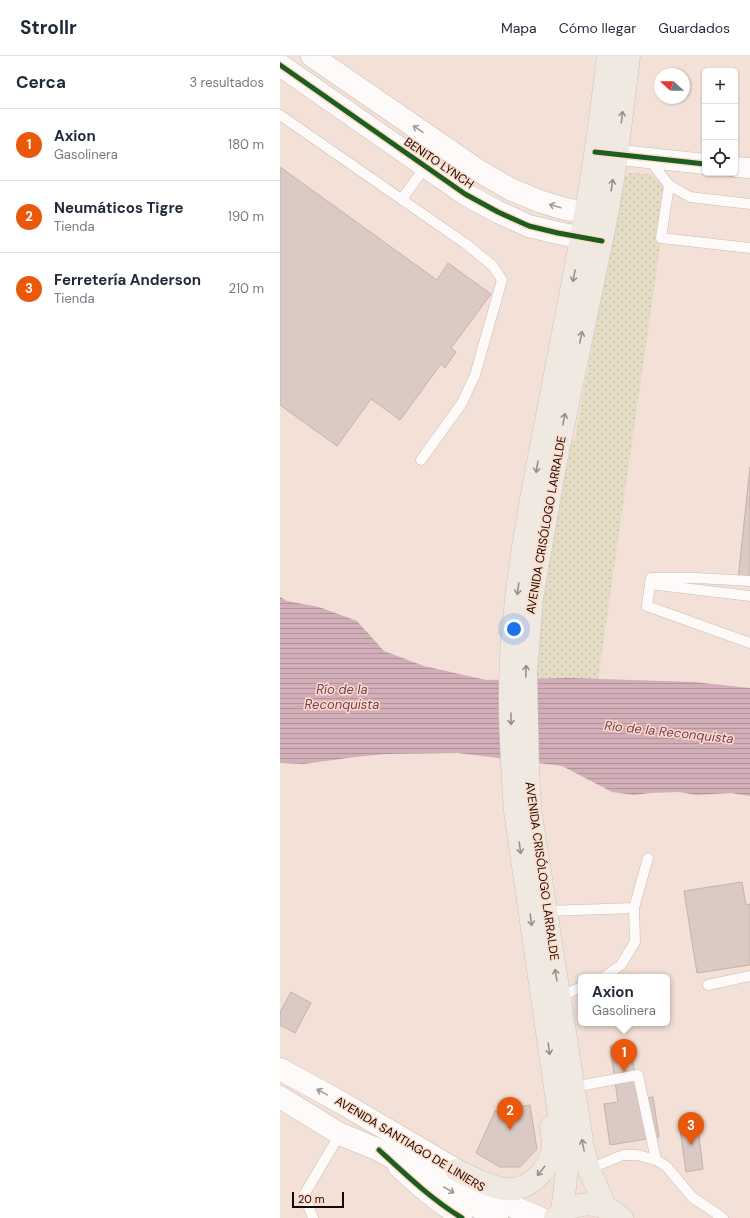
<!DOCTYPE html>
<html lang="es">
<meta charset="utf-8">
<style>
body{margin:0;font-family:"DM Sans",sans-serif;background:#f6f6f7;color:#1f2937}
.controls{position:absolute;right:12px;top:12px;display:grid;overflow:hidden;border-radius:6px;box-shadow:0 1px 3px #0004}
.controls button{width:36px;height:36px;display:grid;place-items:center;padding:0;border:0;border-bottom:1px solid #e0e1e3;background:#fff;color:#1f2937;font:20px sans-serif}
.compass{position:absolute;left:374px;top:12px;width:36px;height:36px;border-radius:50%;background:#fff;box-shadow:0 1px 3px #0004;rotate:291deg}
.scale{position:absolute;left:12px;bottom:10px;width:52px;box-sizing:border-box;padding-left:4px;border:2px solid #140905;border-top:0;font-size:11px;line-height:14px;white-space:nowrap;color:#140905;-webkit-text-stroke:3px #ffdcca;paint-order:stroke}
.you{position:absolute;left:234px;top:573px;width:14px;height:14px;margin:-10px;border:3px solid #fff;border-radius:50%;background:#1a73e8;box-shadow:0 0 0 6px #1a73e833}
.badge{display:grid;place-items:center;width:26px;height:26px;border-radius:50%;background:#ea580c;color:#fff;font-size:13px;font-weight:700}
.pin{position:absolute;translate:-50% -33px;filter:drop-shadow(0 1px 2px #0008)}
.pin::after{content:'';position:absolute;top:21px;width:14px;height:12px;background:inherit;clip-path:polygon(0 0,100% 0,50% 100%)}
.popup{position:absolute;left:298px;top:918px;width:92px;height:52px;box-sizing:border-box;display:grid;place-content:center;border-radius:6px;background:#fff;filter:drop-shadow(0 1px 3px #0005);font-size:13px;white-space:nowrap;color:#747a83}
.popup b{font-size:15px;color:#1f2937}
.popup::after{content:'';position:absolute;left:50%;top:100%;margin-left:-8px;border:8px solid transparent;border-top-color:#fff}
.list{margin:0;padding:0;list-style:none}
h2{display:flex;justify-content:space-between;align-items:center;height:52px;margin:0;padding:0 16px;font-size:17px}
h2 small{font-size:13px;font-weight:400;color:#747a83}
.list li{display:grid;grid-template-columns:26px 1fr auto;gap:12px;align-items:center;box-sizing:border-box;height:72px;padding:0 16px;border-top:1px solid #e0e1e3}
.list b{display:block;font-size:15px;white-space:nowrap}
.list p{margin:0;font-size:13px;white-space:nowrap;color:#747a83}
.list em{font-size:13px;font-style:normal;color:#747a83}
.icon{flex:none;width:22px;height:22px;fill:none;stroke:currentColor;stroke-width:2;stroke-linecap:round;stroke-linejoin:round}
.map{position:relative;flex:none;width:470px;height:1162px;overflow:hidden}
header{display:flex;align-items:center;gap:24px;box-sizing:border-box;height:56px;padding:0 20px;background:#fff;border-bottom:1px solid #e0e1e3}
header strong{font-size:19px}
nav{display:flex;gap:22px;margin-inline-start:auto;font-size:14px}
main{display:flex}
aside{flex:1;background:#fff}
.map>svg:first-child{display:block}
</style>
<header>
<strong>Strollr</strong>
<nav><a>Mapa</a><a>Cómo llegar</a><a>Guardados</a></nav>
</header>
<main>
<aside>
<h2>Cerca<small>3 resultados</small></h2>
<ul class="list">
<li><span class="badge">1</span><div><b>Axion</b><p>Gasolinera</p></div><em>180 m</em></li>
<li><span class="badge">2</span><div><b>Neumáticos Tigre</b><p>Tienda</p></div><em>190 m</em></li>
<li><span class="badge">3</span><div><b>Ferretería Anderson</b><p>Tienda</p></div><em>210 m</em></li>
</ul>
</aside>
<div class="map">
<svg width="470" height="1162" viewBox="0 0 470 1162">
<defs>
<pattern id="park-dots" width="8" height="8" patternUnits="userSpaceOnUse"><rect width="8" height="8" fill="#e5dcc6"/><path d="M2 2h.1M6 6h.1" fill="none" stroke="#c4bba9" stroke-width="1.8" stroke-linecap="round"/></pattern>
<pattern id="water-rules" width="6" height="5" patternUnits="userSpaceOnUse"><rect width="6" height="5" fill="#d1aeb8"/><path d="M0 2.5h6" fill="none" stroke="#b3949d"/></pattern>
</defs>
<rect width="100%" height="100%" fill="#f3e0d6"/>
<polygon fill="url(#park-dots)" points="350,117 370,118 388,135 318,623 289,622 255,623 259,563 283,398 295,383 341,132 345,122"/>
<polygon fill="url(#water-rules)" points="0,541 7,545 39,551 77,565 104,595 144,610 206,624 289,622 414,626 470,632 470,740 451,737 416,739 399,736 370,737 354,739 332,736 282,710 178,697 106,698 75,701 24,708 0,707"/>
<g fill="#dbc9c4" stroke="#c3b3ae">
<polygon points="0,111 157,224 168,207 211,238 171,292 176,296 165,312 161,308 120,364 91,343 57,390 0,349"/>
<polygon points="470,411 470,524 458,523"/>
<polygon points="462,826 466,849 470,848 470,909 417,917 404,835"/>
<polygon points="11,936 31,947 15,977 0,969 0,956"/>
<polygon points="350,987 359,1043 373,1041 379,1081 330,1089 324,1048 338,1046 330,990"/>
<polygon points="250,1049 257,1093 240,1111 220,1111 196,1097 215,1055"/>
<polygon points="417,1063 423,1113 406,1116 399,1066"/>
</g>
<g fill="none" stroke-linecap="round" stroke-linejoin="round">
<defs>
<g id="lane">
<polyline points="0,59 186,188 213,210 222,224 195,319 182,347 141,404"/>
<polyline points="368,102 389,129"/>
<polyline points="122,143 161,89"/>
<polyline points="470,148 410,141 389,129 381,182 470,192"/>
<polyline points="470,525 417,522 371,522 367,550 470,587"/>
<polyline points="370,528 470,540"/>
<polyline points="267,855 354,852"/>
<polyline points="324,921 341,909 355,886 354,852 368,802"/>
<polyline points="428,929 470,920"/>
<polyline points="280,941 301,931"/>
<polyline points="293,1031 358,1019 376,1104"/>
<polyline points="309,1113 343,1099 357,1099 376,1104 386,1110 412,1141 443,1162"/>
<polyline points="33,1162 24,1139 60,1078"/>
</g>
<g id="street">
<polyline points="322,97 425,108"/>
<polyline points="455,111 470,112"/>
<path d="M 118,1111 C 138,1130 158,1147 182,1162"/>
</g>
<g id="secondary">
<polyline points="32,0 199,115 230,133 259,145 285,153 324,159"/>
<polyline points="0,9 185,138 218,156 249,170 278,177 319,185"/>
<polyline points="0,1013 62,1047 176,1114 219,1143 234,1151 260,1162"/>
<polyline points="0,1041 60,1078 99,1094 217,1162"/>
</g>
<g id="primary">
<path d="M 176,1114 C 192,1121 208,1131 225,1133 C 247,1136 267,1116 272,1096 C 274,1088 272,1079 271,1071"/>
<polyline points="326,1152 309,1113 303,1091 250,753 248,712 246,618 252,542 276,405 327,159 337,99 349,0"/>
<path d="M 282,1156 L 287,1114 L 235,755 C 231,695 227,634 233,575 C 240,488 259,403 275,318 C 289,245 304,172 315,99 C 320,66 324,33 328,0"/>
<path d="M 275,1162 C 296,1143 321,1145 342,1162"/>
</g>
</defs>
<use href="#lane" stroke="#ccbdb5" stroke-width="11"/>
<use href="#street" stroke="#ccbdb5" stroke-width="21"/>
<use href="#secondary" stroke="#ccbdb5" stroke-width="23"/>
<use href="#primary" stroke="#ccc3bf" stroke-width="23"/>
<use href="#lane" stroke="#fdfaf9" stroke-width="10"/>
<use href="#street" stroke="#fdfaf9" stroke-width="20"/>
<use href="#secondary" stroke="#fdfaf9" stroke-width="22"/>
<use href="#primary" stroke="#f0e9e1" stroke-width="22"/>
<defs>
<g id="cycleway">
<polyline points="0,9 185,138 218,156 249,170 278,177 322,185"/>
<polyline points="315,96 425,108"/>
<path d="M 99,1094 C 125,1118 151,1143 182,1162"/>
</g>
</defs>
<use href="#cycleway" stroke="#ffdcca" stroke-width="8"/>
<use href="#cycleway" stroke="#1b5e20" stroke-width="5"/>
</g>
<defs><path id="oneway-shaft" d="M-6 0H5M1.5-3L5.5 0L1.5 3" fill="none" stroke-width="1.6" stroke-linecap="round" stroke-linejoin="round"/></defs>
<g stroke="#988f89">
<use href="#oneway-shaft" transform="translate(342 61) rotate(-83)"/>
<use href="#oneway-shaft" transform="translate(332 129) rotate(-81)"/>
<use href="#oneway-shaft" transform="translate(294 220) rotate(101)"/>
<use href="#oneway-shaft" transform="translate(301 281) rotate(-78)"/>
<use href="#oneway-shaft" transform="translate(284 363) rotate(-79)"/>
<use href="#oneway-shaft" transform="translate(257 411) rotate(99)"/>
<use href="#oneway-shaft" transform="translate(238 533) rotate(98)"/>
<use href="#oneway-shaft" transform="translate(246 615) rotate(-88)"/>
<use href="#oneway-shaft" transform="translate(231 663) rotate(89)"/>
<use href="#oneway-shaft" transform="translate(240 792) rotate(82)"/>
<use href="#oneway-shaft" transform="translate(251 864) rotate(82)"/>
<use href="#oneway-shaft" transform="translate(276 919) rotate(-99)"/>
<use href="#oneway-shaft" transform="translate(269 993) rotate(82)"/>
<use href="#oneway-shaft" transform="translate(303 1089) rotate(-101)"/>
<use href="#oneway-shaft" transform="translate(261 1115) rotate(129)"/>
</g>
<g stroke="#a09a97">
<use href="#oneway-shaft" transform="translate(138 73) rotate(-146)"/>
<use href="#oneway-shaft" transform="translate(275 150) rotate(-163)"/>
<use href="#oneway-shaft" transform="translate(42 1036) rotate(-151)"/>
<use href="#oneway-shaft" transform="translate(169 1134) rotate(30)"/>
</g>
<g text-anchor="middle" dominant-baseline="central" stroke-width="3" stroke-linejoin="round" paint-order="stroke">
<g font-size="12" fill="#140905" stroke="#ffdcca">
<text transform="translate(159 107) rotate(34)">BENITO LYNCH</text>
<text transform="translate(266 469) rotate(-80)">AVENIDA CRISÓLOGO LARRALDE</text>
<text transform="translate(262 815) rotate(82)">AVENIDA CRISÓLOGO LARRALDE</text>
<text transform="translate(130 1088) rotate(31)">AVENIDA SANTIAGO DE LINIERS</text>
</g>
<g font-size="13" font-style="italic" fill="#753d58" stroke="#ffdcca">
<text x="62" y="633">Río de la<tspan x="62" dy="15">Reconquista</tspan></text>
<text transform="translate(389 676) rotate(6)">Río de la Reconquista</text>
</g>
</g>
</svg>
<div class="controls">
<button>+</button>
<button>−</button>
<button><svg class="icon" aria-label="locate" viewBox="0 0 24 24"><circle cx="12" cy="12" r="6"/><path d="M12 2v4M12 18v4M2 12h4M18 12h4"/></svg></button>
</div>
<svg class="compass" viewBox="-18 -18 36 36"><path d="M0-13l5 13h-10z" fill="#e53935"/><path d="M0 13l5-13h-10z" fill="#747a83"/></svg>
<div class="scale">20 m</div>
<div class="you"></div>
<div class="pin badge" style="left:344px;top:1016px">1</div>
<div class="popup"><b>Axion</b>Gasolinera</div>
<div class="pin badge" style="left:230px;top:1074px">2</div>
<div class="pin badge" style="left:411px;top:1089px">3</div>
</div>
</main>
